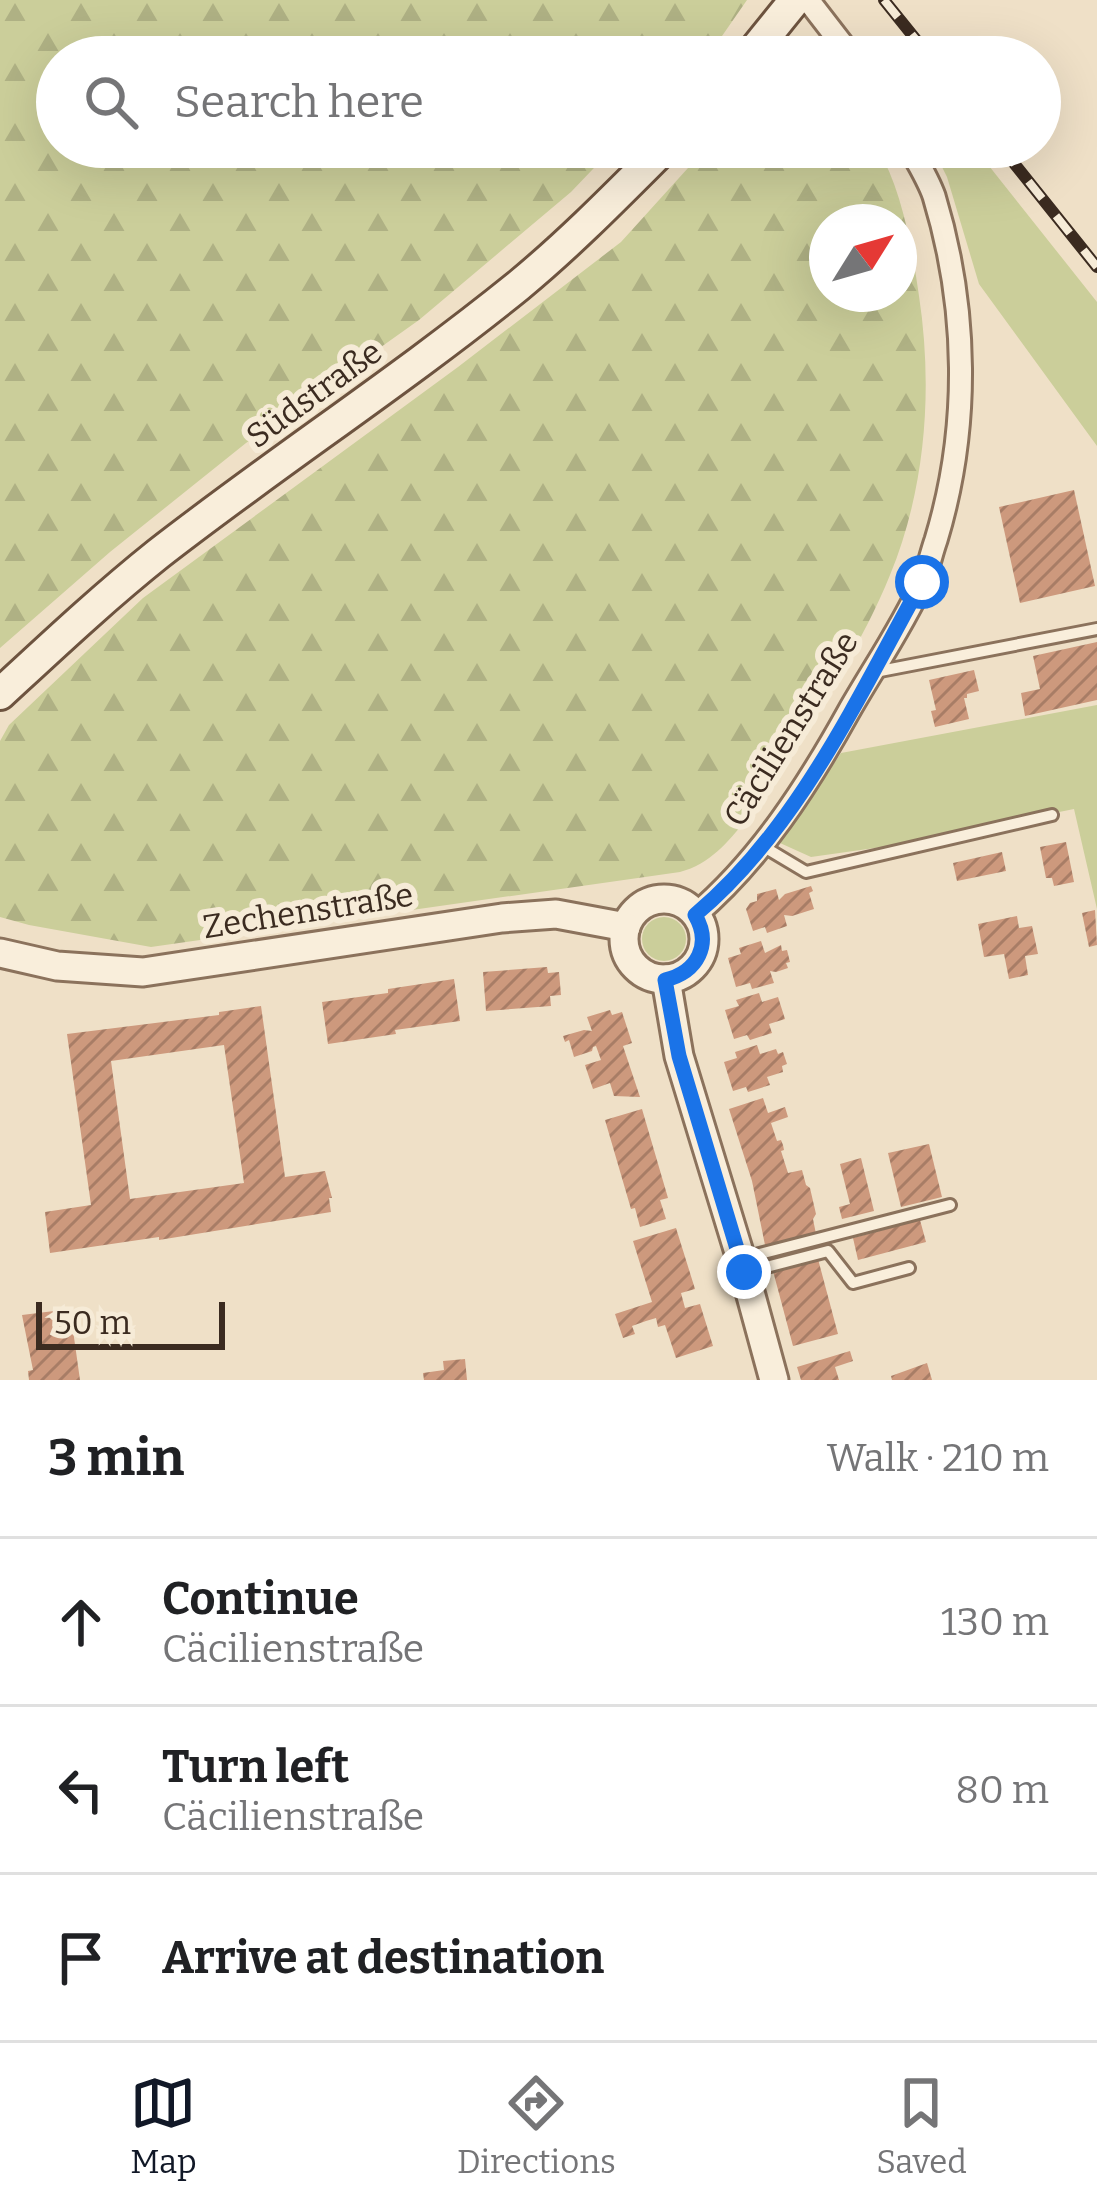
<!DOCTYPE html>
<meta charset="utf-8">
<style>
body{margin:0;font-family:Bitter,serif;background:#f6f6f6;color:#202124}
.compass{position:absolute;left:809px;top:204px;width:108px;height:108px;border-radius:50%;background:#fff;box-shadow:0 12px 48px #0002;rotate:53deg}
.scale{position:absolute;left:36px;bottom:30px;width:189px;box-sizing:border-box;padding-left:12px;border:6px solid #3b2b20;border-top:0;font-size:33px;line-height:42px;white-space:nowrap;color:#3b2b20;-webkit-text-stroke:9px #f6ebd7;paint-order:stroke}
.stop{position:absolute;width:36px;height:36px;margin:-27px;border:9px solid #1a73e8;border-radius:50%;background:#fff}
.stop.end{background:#1a73e8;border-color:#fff;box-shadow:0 3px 12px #0008}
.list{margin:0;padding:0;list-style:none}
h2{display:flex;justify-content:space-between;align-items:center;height:156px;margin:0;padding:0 48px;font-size:51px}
h2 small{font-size:39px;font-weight:400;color:#757577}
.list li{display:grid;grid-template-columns:78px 1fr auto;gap:36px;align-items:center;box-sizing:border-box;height:168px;padding:0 48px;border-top:3px solid #e0e0e0}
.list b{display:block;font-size:45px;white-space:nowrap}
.list p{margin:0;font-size:39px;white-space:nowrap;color:#757577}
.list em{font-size:39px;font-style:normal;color:#757577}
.icon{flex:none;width:66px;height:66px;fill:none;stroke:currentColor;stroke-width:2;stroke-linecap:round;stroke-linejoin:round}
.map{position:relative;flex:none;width:1097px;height:1380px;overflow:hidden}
.search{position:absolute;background:#fff;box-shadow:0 12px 48px #0002;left:36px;right:36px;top:36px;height:132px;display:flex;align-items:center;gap:30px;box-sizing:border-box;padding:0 42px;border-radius:66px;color:#757577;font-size:45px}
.sheet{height:660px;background:#fff}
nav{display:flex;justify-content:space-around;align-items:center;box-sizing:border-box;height:168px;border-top:3px solid #e0e0e0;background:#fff;font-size:33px;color:#757577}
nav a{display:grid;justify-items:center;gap:6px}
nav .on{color:#111827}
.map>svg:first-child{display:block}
</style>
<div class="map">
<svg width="1097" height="1380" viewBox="0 0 1097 1380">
<defs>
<pattern id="forest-firs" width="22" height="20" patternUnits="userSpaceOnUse" patternTransform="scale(3)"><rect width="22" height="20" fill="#cbce9a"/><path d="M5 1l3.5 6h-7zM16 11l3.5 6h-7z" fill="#afb184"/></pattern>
<pattern id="building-hatch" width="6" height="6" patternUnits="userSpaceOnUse" patternTransform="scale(3)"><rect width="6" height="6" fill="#cd997d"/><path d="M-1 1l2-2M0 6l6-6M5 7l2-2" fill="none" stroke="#a87d66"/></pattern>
</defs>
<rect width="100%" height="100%" fill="#efe0c7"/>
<g fill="#cbce9a">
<polygon points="932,147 974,147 1097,302 1097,446 979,284 947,177"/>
<polygon points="1097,705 1097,909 1074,809 896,845 811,857 780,843 841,753"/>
<circle cx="664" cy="939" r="22"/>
</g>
<g fill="url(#forest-firs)" fill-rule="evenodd">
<polygon points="0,0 747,0 722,36 701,57 57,57 57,147 614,147 571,192 419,320 246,443 110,552 0,648"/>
<path d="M 707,147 L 877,147 C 902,190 912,247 919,296 C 933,388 926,488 890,575 C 855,662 796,740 747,819 C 727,843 710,864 680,872 L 151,947 L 29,925 L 0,917 L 0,741 L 9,725 L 143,598 L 458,367 L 621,242 ZM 899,222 L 899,294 L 827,294 L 827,222 Z"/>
</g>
<g fill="url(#building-hatch)" fill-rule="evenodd">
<polygon points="1074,490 1095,586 1020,603 999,507"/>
<polygon points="1097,642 1097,700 1025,716 1021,693 1040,689 1033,656"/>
<polygon points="974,670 979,691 967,694 967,698 964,698 969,719 935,727 931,711 936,710 929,680"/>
<polygon points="1066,842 1074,882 1054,886 1052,878 1046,878 1040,847"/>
<polygon points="1002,852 1006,871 957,881 953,863"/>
<polygon points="811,886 813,891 809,893 814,909 792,916 784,915 787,926 767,933 765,927 753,931 746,909 750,903 757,901 757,894 776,889 779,900 785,894"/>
<polygon points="1095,910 1097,945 1089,947 1082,913"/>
<polygon points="1017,916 1019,928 1032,926 1038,954 1025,956 1028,975 1009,979 1004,954 984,957 978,924"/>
<polygon points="761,941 765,953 781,945 782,951 787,950 790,962 786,963 788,968 776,972 770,971 774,983 752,989 750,983 736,987 728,958 741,954 739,948"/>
<polygon points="547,967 548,973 559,972 561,995 550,996 551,1006 486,1011 483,972"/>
<polygon points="454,979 460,1021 395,1030 396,1034 328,1044 322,1002 388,993 388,989"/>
<polygon points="759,993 762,1002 778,997 785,1019 769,1024 772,1033 750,1040 747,1035 734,1039 725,1010 739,1006 736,1000"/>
<path d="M 261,1006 L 285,1177 L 325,1171 L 332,1198 L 329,1198 L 331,1212 L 159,1240 L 159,1237 L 50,1253 L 45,1212 L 91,1205 L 67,1034 L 219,1015 L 219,1012 ZM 224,1045 L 244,1183 L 130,1199 L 111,1061 Z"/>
<polygon points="610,1010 612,1015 622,1012 632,1043 623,1046 640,1097 614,1096 610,1083 593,1089 585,1065 601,1060 596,1046 593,1047 592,1051 574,1057 569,1040 565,1042 563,1036 584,1030 592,1031 587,1017"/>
<polygon points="757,1045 760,1054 776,1049 778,1054 783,1052 787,1064 782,1066 783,1072 767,1077 770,1085 748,1092 746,1087 733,1091 724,1062 737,1058 735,1052"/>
<polygon points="763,1098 768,1113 785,1107 788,1117 771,1123 777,1141 781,1140 783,1145 784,1150 781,1151 788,1173 802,1170 806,1185 810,1188 816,1214 813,1219 816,1234 765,1245 752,1181 729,1109"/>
<polygon points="642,1109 668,1198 660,1200 666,1219 640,1227 635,1208 631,1209 605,1120"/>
<polygon points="929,1144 942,1197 901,1207 888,1153"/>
<polygon points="861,1158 874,1211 842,1219 839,1207 850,1204 840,1164"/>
<polygon points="920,1220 926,1242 858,1260 853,1238"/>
<polygon points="676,1228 695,1289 681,1293 685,1308 700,1304 713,1346 676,1358 665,1325 658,1327 656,1318 646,1321 632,1326 635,1334 623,1338 615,1314 652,1302 633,1241"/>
<polygon points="818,1259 838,1334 793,1346 773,1271"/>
<polygon points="70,1309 80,1380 29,1380 28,1371 33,1370 22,1315"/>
<polygon points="850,1351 853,1361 835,1367 839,1380 801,1380 797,1367"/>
<polygon points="465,1359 467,1380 424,1380 423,1373 444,1370 443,1361"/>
<polygon points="927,1363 932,1380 892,1380 891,1376"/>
</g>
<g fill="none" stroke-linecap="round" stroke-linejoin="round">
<defs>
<g id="service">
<polyline points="875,672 1097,629"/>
<polyline points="761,845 806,872 1052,815"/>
<polyline points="744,1258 950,1205"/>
<polyline points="747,1272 828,1251 853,1283 909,1268"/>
</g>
<g id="minor">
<polyline points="808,0 852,57"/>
<path d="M 695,915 C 760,860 808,785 849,711 C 873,669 902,627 922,583 C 928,570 931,554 936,540 C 970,428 968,308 934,196 C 928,179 918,163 909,147"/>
</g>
<g id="tertiary">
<circle cx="664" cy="939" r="40"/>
<polyline points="0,953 57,966 143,972 502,918 556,914 626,927"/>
<polyline points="666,979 679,1056 741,1259 774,1380"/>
</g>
<g id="secondary">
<polyline points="749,57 795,0"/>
<path d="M 0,694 C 52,646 103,598 158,554 C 276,462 402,380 518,286 C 570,243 617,195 665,147"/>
</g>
</defs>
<use href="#service" stroke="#8b725c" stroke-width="16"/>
<use href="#minor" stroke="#8b725c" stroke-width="27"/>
<use href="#tertiary" stroke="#8b725c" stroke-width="33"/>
<use href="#secondary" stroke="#6d533f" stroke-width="36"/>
<use href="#service" stroke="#f9eedb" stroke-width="10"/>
<use href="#minor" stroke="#f9eedb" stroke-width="21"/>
<use href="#tertiary" stroke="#f9eedb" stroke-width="27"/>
<use href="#secondary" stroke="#f9eedb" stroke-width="30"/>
<defs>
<g id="rail">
<polyline points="884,0 930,57"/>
<polyline points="1001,147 1097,267"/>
</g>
</defs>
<use href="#rail" stroke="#3b2b20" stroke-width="12"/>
<use href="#rail" stroke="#f6ebd7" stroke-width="8" stroke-dasharray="22" stroke-linecap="butt"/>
</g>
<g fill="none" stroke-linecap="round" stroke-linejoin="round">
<path stroke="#1a73e8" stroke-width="15" d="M 744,1272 L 679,1056 L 665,980 C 698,972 712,944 695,915 C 798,829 858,697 922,582"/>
</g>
<g text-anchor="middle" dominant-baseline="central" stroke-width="12" stroke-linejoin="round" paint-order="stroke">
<g font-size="33" fill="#3b2b20" stroke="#f6ebd7">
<text transform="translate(314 394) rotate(-36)">Südstraße</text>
<text transform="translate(791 729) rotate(-58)">Cäcilienstraße</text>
<text transform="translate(308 911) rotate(-9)">Zechenstraße</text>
</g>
</g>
</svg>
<svg class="compass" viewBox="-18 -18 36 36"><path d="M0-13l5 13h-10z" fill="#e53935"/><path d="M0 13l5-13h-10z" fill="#757577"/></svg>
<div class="scale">50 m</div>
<div class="stop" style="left:922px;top:582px"></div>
<div class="stop end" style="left:744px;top:1272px"></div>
<div class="search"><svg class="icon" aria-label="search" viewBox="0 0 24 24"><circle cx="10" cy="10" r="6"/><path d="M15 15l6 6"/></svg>Search here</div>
</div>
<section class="sheet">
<h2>3 min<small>Walk · 210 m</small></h2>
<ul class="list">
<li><svg class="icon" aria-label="ahead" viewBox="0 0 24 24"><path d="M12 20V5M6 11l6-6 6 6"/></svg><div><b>Continue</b><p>Cäcilienstraße</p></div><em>130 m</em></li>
<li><svg class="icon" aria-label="left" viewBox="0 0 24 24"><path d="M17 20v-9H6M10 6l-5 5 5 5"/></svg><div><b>Turn left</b><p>Cäcilienstraße</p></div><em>80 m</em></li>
<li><svg class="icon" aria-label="arrive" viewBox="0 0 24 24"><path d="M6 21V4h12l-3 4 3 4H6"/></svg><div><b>Arrive at destination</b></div></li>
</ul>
</section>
<nav>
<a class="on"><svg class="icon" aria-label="map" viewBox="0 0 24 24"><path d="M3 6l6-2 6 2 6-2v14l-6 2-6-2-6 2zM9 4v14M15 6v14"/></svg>Map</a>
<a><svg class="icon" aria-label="directions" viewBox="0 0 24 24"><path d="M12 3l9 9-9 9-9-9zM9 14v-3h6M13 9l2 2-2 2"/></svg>Directions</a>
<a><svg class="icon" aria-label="saved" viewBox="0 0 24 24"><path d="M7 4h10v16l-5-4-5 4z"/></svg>Saved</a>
</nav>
